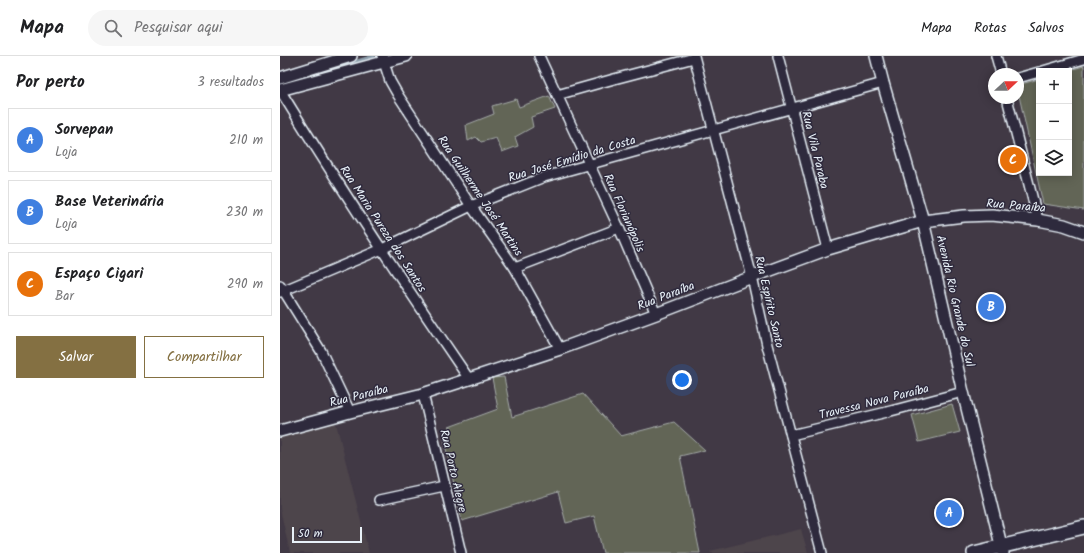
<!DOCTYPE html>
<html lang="pt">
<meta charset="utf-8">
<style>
body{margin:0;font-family:Kalam,sans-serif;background:#f6f6f6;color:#202124}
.controls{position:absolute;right:12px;top:12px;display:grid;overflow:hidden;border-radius:0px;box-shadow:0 2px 10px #0003}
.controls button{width:36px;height:36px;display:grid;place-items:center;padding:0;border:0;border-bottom:1px solid #e0e0e0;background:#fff;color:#202124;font:20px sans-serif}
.compass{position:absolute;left:708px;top:12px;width:36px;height:36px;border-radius:50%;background:#fff;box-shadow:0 2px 10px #0003;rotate:68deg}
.scale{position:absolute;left:12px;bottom:10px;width:70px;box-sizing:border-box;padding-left:4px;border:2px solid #e8f1f8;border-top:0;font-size:11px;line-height:14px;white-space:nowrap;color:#e8f1f8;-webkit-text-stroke:3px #2f2a3d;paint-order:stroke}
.you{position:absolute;left:402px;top:324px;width:14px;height:14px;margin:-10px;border:3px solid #fff;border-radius:50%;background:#1a73e8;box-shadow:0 0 0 6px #1a73e833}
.badge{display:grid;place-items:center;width:26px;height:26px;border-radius:50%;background:#847042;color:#fff;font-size:13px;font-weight:700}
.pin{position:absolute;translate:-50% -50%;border:2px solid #fff;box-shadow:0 1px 4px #0006}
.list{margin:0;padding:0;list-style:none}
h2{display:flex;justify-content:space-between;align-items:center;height:52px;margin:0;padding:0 16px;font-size:17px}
h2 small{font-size:13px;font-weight:400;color:#757577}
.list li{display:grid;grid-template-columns:26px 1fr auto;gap:12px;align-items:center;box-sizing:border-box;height:64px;margin:0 8px 8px;padding:0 8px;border:1px solid #e0e0e0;border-radius:0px}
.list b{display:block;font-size:15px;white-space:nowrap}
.list p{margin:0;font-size:13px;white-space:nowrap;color:#757577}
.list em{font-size:13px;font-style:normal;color:#757577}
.actions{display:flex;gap:8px;padding:12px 16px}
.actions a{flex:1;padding:9px 0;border:1px solid #847042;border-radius:0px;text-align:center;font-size:14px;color:#847042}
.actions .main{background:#847042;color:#fff}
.icon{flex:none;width:22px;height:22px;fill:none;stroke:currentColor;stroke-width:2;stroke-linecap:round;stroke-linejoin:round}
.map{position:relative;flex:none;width:804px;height:497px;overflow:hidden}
header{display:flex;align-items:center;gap:24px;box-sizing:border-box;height:56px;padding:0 20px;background:#fff;border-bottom:1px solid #e0e0e0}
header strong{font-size:19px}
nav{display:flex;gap:22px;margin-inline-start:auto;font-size:14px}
.search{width:280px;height:36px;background:#f6f6f6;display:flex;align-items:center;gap:10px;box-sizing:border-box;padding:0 14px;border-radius:22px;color:#757577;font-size:15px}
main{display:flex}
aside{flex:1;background:#fff}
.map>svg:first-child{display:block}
</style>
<header>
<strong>Mapa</strong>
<div class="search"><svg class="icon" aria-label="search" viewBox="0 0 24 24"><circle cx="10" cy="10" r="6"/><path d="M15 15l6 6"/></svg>Pesquisar aqui</div>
<nav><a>Mapa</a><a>Rotas</a><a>Salvos</a></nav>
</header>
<main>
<aside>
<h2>Por perto<small>3 resultados</small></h2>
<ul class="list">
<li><span class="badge" style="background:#3f7fe0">A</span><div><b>Sorvepan</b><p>Loja</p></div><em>210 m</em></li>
<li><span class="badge" style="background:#3f7fe0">B</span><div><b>Base Veterinária</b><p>Loja</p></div><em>230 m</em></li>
<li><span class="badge" style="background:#e8710a">C</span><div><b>Espaço Cigari</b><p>Bar</p></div><em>290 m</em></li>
</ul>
<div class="actions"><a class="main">Salvar</a><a>Compartilhar</a></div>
</aside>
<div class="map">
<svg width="804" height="497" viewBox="0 0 804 497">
<rect width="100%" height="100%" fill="#413945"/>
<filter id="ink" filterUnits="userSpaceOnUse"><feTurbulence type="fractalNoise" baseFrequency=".025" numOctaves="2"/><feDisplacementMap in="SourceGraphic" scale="8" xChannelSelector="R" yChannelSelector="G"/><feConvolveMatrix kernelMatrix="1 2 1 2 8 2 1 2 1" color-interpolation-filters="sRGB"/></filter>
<g filter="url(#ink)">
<g fill="#4d444b">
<polygon points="56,367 89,497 10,497 0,453 0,380"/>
<polygon points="521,473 528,497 431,497 430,495"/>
</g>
<g fill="#626557" stroke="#a5aba8">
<polygon points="804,10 804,154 763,148 738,35 738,29 759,23 759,117 789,117 789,15 786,15"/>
<polygon points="269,40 275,53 251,61 253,71 235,81 238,90 222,96 216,82 201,86 196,81 188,85 186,69 214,58 212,50 236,43 239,51"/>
<polygon points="224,321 232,361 303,338 341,380 394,366 425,394 400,400 420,497 323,497 314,460 286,467 278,436 182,465 164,383 169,371 218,353 212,322"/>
<polygon points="672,348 680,376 639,386 632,359"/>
</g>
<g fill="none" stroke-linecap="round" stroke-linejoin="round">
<polyline stroke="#8c9eab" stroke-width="3" points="0,28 94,0"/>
<defs>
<g id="minor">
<polyline points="102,0 110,25 118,39 191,150 235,212 280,293"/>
<polyline points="259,0 339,172 376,258"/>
<polyline points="414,0 472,221 487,289 542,497"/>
<polyline points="498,0 548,193"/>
<polyline points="716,0 721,18"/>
<polyline points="763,15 804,3"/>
<polyline points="738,22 759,16"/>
<path d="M 0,34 C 60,132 124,228 189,323"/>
<polyline points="277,39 334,23 414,2"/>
<polyline points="727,42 758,164"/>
<polyline points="235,212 339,172"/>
<polyline points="0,229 41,295 70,356"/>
<polyline points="0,236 102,193 191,150 264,121 603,27"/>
<polyline points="143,338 181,497"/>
<polyline points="511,379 607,356 683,336"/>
<polyline points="99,444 164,430"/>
</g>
<g id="tertiary">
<polyline points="596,0 603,27 643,165 683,336 723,497"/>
<polyline points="0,22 71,0"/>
<polyline points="0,34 126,0"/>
<polyline points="0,375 70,356 143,338 189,323 280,293 376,258 472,221 548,193 643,165 684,160 712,159 758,164 784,169 804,176"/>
</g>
<polyline id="secondary" points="694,497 804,471"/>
</defs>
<use href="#minor" stroke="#e8f1f8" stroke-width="12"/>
<use href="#tertiary" stroke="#e8f1f8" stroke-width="14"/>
<use href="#secondary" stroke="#e8f1f8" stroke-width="16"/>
<use href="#minor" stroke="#2f2a3d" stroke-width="9"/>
<use href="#tertiary" stroke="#2f2a3d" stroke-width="11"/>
<use href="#secondary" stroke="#2f2a3d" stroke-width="13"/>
</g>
</g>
<g text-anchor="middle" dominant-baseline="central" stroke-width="3" stroke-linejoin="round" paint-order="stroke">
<g font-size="12" fill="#e8f1f8" stroke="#2f2a3d">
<text transform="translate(535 94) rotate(76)">Rua Vila Paraba</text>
<text transform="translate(292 103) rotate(-17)">Rua José Emídio da Costa</text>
<text transform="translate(200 140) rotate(56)">Rua Guilherme José Martins</text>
<text transform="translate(736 150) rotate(5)">Rua Paraíba</text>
<text transform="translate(344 157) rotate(66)">Rua Florianópolis</text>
<text transform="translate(103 173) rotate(57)">Rua Maria Pureza dos Santos</text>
<text transform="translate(386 240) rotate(-21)">Rua Paraíba</text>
<text transform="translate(675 245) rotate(77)">Avenida Rio Grande do Sul</text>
<text transform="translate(489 246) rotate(77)">Rua Espírito Santo</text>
<text transform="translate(79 340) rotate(-14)">Rua Paraíba</text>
<text transform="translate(594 346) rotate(-14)">Travessa Nova Paraíba</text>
<text transform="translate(173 415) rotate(77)">Rua Porto Alegre</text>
</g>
</g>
</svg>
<div class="controls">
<button>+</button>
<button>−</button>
<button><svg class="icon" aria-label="layers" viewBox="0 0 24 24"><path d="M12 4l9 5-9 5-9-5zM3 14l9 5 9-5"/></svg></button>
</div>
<svg class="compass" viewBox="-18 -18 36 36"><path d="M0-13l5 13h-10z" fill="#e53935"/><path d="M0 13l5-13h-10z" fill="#757577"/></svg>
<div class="scale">50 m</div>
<div class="you"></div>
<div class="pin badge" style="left:669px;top:457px;background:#3f7fe0">A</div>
<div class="pin badge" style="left:711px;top:251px;background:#3f7fe0">B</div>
<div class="pin badge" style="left:733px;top:104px;background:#e8710a">C</div>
</div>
</main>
